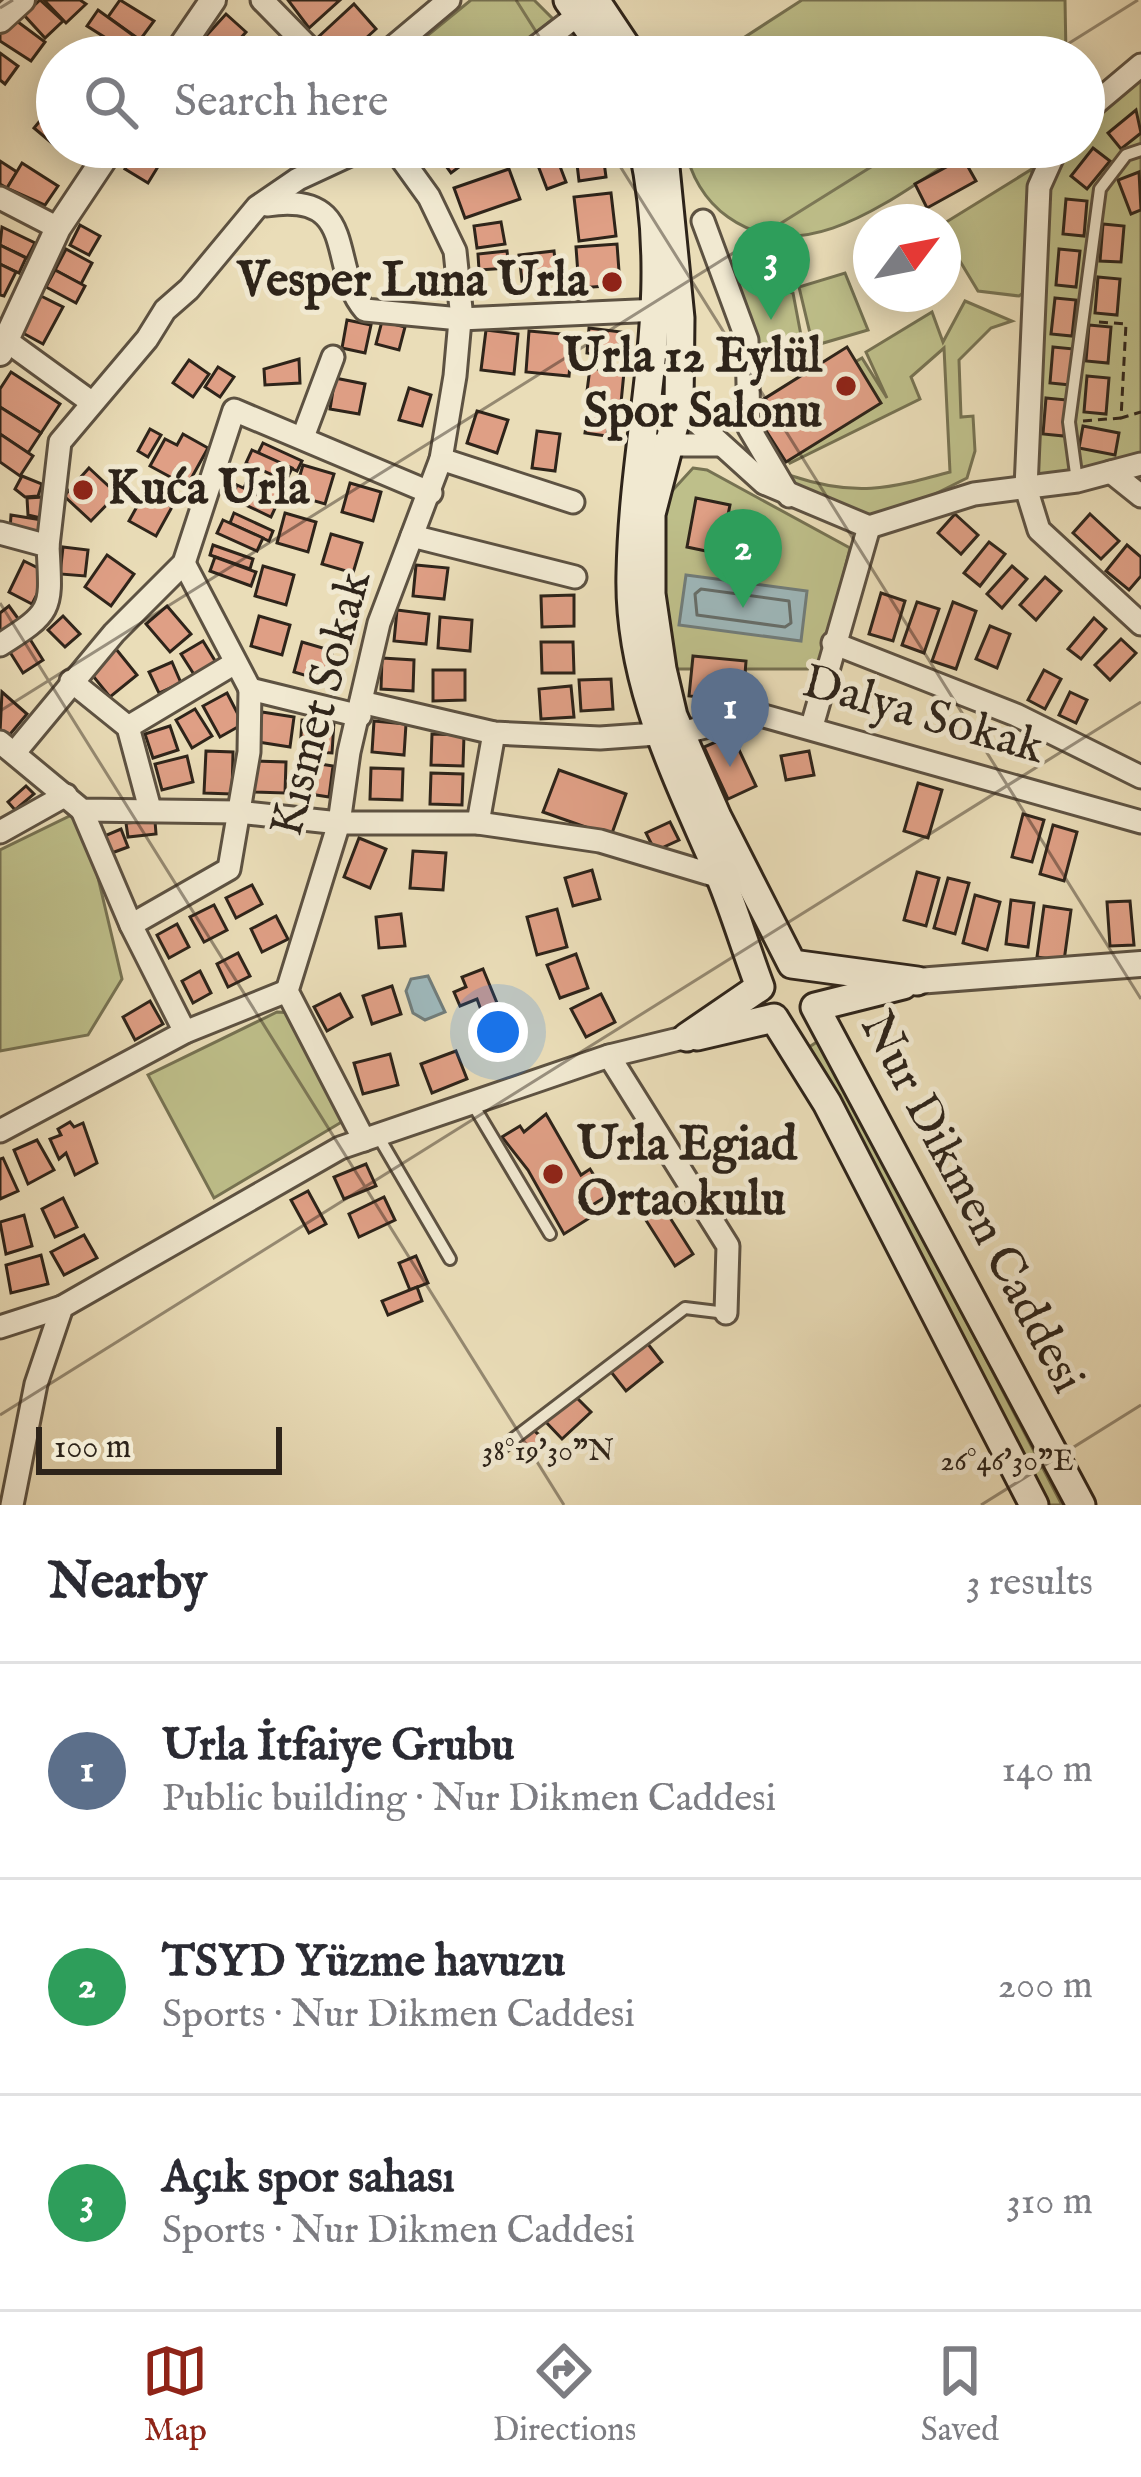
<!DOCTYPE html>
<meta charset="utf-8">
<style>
body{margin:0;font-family:"IM FELL English",serif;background:#f7f7f7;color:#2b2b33}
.compass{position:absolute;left:853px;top:204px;width:108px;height:108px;border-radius:50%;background:#fff;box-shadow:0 6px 30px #0003;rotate:58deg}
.scale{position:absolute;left:36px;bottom:30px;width:246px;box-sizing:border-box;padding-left:12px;border:6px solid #2e241a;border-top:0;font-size:33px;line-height:42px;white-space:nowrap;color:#2e241a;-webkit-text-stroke:9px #f1e9d1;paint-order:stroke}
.you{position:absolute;left:498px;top:1032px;width:42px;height:42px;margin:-30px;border:9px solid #fff;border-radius:50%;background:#1a73e8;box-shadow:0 0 0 18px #1a73e833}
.badge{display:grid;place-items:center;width:78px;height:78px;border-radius:50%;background:#8f2418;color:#fff;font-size:39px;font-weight:700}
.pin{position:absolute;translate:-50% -99px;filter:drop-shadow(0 3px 6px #0008)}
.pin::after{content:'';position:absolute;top:63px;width:42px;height:36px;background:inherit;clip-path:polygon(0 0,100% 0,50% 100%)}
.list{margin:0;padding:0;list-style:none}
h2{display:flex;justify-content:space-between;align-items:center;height:156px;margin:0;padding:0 48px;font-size:51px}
h2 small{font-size:39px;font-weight:400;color:#7c7c81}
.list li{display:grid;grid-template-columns:78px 1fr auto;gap:36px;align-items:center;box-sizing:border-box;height:216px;padding:0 48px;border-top:3px solid #e1e1e2}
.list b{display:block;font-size:45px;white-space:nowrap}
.list p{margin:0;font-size:39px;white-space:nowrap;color:#7c7c81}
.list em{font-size:39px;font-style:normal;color:#7c7c81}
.icon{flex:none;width:66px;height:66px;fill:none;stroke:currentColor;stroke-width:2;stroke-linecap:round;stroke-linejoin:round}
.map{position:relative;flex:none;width:1141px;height:1505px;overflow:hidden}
.search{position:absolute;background:#fff;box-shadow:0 6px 30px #0003;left:36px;right:36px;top:36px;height:132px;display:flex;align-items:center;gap:30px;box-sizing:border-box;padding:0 42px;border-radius:66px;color:#7c7c81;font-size:45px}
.sheet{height:804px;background:#fff}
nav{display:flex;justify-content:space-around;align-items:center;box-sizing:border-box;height:168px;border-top:3px solid #e1e1e2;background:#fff;font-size:33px;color:#7c7c81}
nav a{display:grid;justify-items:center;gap:6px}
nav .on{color:#8f2418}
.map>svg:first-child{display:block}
</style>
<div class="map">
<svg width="1141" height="1505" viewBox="0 0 1141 1505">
<rect width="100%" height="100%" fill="#eaddb8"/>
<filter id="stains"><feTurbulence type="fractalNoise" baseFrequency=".00167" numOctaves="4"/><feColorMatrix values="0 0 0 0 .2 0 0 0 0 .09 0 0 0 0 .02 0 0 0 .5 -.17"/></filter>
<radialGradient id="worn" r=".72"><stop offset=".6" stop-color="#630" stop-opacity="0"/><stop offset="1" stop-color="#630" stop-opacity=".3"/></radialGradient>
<g fill="#bebf8a" stroke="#767252" stroke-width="3">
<polygon points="471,0 534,0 553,19 506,57 401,57"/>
<polygon points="802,0 1065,0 1066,55 714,57"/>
<polygon points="1141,65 1141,464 1026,488 1035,259 1057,147 1084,147 1084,113"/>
<path d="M 685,147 L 973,147 C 904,188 809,275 728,217 C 705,201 690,175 685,147 Z"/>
<polygon points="1032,169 1026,291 1019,296 978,291 943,233 943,224"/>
<polygon points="845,273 868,330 813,346 799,287"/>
<polygon points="730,281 793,293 803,346 754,347"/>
<path d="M 965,301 L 1012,321 L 991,328 L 959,360 L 961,417 L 973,416 L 975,451 L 967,478 L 869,527 L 790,497 L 792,476 C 855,497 888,489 950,472 L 944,348 L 911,377 L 920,399 L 790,463 L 759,417 L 862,358 L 887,398 L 866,352 L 932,312 L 943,342 Z"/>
<polygon points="693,468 707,470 850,548 820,669 662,669 651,514"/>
<polygon points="82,810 122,979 88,1035 0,1051 0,850"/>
<polygon points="277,1012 293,1013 345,1120 214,1198 148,1075"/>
<polygon points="820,1040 1062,1505 1045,1505 806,1049"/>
</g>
<g fill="#9eb8bb" stroke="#717d7b" stroke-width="3">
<polygon points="686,575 807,591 801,641 679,625"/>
<polygon points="428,976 445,1012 425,1020 413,1013 406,991 411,979"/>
</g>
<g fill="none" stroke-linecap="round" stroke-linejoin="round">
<polygon stroke="#666e6a" stroke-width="3" points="701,589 789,601 791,623 785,627 697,615 695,594"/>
</g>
<g fill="#df9f85" stroke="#2e241a" stroke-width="3">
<polygon points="40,0 63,21 45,38 24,15"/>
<polygon points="44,0 80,0 86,4 66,23"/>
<polygon points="120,0 154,21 140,40 108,17"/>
<polygon points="288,0 340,0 309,28"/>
<polygon points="354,4 376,29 345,57 330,57 315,40"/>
<polygon points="98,10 145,44 136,57 87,26"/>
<polygon points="226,14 246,32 224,57 209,57 197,46"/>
<polygon points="14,19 45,42 31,61 0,41 0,31"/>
<polygon points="0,53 18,66 5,84 0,80"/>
<polygon points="49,110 57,117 60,150 34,128"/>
<polygon points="1136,110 1141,133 1121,149 1108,133"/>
<polygon points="139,147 170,147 148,183 125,169"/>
<polygon points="432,147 486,147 451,173"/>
<polygon points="575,147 602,147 606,177 579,181"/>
<polygon points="1093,148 1110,161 1087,189 1071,176"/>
<polygon points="556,156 566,182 547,189 537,163"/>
<polygon points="963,158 976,181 927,208 915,184"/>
<polygon points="0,161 17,172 7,188 0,184"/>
<polygon points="22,163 58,186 45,205 7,188"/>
<polygon points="509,169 520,199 465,218 454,188"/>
<polygon points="1139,172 1141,210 1131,214 1118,180"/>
<polygon points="611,193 616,236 579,241 574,197"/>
<polygon points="1066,199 1087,201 1084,236 1063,234"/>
<polygon points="501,222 505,244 477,248 474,226"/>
<polygon points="1103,224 1124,226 1121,262 1100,261"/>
<polygon points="80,225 100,236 89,255 70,245"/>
<polygon points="2,227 35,243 27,258 0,245"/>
<polygon points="617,244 620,285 579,288 576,247"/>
<polygon points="0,245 26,258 19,273 0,264"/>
<polygon points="66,249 92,263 81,284 55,270"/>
<polygon points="1059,249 1080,251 1076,287 1056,285"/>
<polygon points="507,251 509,268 479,270 478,254"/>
<polygon points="554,251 557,277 522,281 519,255"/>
<polygon points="0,264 16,272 4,296 0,295"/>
<polygon points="55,270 85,286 76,303 46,287"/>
<polygon points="1098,277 1120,279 1117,315 1095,313"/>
<polygon points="41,296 63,307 43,344 21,332"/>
<polygon points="1055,298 1076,300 1072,336 1051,334"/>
<polygon points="347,320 371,325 365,353 342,348"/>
<polygon points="382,321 405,327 399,350 376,344"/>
<polygon points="1089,325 1111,327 1108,363 1086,361"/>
<polygon points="589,328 621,332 617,357 587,353"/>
<polygon points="486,330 518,334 514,374 481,370"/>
<polygon points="529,331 573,335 569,376 526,372"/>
<polygon points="847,347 881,403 786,462 751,407"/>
<polygon points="1053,347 1074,349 1071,385 1050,383"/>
<polygon points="299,359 300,383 265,385 264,369"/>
<polygon points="189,360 209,374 193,397 173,383"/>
<polygon points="218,367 234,377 220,397 205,387"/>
<polygon points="590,368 624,372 621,403 586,399"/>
<polygon points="11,372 60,404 41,433 0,407 0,389"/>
<polygon points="1087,376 1109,378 1106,414 1084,412"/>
<polygon points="335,378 365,384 359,414 330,409"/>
<polygon points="409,388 431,395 422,426 399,420"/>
<polygon points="1046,398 1067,400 1064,436 1043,434"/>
<polygon points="0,407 41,433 28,453 0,434"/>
<polygon points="589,408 610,411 607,436 585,433"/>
<polygon points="477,411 508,420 497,453 467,443"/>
<polygon points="1083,426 1119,433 1115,455 1079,448"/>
<polygon points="150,429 161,435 148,457 138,451"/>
<polygon points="537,431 560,434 555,471 532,468"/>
<polygon points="0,434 33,456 20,476 0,462"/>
<polygon points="183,434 208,448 187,486 150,466 165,439 177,445"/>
<polygon points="263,443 302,461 297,471 258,453"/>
<polygon points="252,450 292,468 286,481 246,463"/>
<polygon points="303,465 334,474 325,504 294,495"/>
<polygon points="89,468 117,494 91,521 64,496"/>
<polygon points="22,476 42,484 38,496 25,497 15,489"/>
<polygon points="248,478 287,497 283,506 244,488"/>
<polygon points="350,483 381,492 373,521 342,512"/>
<polygon points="237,485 277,504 271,517 231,498"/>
<polygon points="145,492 172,507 156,536 129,521"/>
<polygon points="44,497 45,519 28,515 27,498"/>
<polygon points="696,498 730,505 720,554 687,547"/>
<polygon points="234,513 273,531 269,541 230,523"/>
<polygon points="285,513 316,522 308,552 277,543"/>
<polygon points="955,514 978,535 961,554 938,533"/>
<polygon points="1090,514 1119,541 1101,559 1073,533"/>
<polygon points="11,515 42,520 37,537 10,530"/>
<polygon points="223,520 263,538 257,551 217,533"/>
<polygon points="331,534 362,543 353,573 322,564"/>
<polygon points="989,542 1005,554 980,586 964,573"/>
<polygon points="213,545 253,559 250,569 210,555"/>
<polygon points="1127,545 1141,557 1141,576 1129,590 1106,571"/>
<polygon points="63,547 88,550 85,576 60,574"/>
<polygon points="107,555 134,574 111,606 85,587"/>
<polygon points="215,557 256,572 251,586 210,571"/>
<polygon points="24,561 48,573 32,604 9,592"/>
<polygon points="416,565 448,568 444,599 413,596"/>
<polygon points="263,566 294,575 286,605 255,596"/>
<polygon points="1012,566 1027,579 1002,608 987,594"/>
<polygon points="1045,577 1061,591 1036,620 1020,605"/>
<polygon points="881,593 905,601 893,641 869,634"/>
<polygon points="574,595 574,626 542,627 541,596"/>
<polygon points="917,602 939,609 924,653 902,645"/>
<polygon points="953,602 976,611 956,669 932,661"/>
<polygon points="9,606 22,624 0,640 0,613"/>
<polygon points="167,606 191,634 170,652 146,624"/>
<polygon points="397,610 429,614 426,644 394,641"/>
<polygon points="63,616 80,634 65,647 48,630"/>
<polygon points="259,616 290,625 282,655 251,646"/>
<polygon points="440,617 472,620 470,651 438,648"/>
<polygon points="1094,618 1106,629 1081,659 1068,649"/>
<polygon points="990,626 1010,634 997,668 976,659"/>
<polygon points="28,636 43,660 23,673 8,649"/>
<polygon points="1121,639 1136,653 1110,680 1095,665"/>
<polygon points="203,641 217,664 195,676 181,654"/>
<polygon points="302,642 333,651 324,681 294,672"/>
<polygon points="541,642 573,642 574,673 542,673"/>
<polygon points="116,649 137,675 110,697 89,671"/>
<polygon points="693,656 746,661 743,701 689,696"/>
<polygon points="382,658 414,660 413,691 381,689"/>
<polygon points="172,662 181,683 159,693 149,672"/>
<polygon points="433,670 465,670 465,700 433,701"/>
<polygon points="1044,670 1061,679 1045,709 1028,700"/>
<polygon points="611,679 613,709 581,711 579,680"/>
<polygon points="571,686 574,717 541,719 539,689"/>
<polygon points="2,692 27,714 6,739 0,733"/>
<polygon points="1070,692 1087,700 1076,723 1059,715"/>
<polygon points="227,693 243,724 220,737 203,706"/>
<polygon points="195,709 212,736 192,748 176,720"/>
<polygon points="262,712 294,717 290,747 258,742"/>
<polygon points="302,720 334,722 332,753 300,751"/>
<polygon points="374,721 406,724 404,755 372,752"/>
<polygon points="170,726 178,750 153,758 145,734"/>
<polygon points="432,734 464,735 463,766 431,765"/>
<polygon points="732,735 756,786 728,799 704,747"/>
<polygon points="206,751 233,752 232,794 204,793"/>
<polygon points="809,751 814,775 786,780 781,756"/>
<polygon points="187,756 193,782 162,790 155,764"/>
<polygon points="254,761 286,762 285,793 253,792"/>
<polygon points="301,761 333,766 329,797 297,792"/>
<polygon points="371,768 403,769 402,800 370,799"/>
<polygon points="559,770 626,794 611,836 543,812"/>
<polygon points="431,773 463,774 462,805 430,804"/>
<polygon points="918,783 942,790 928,838 904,831"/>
<polygon points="26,786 34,794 15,810 8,802"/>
<polygon points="1023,814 1044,820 1032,862 1012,857"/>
<polygon points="155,821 156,834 128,837 126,823"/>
<polygon points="670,822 679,840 655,851 646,833"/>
<polygon points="1053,825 1077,832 1064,881 1040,874"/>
<polygon points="121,829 128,847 109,854 102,837"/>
<polygon points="359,838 386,849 370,888 344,877"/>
<polygon points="413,851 446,853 443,890 410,888"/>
<polygon points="592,870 600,899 573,906 565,878"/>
<polygon points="917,872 939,878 926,926 904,920"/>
<polygon points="948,878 969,883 955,934 934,928"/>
<polygon points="252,885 262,904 236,918 226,898"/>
<polygon points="975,895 1000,902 987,950 963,943"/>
<polygon points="1011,900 1034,903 1028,947 1006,944"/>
<polygon points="1130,901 1134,945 1110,946 1107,902"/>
<polygon points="214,905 227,930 204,942 190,917"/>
<polygon points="1044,906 1071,910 1064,961 1037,957"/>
<polygon points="557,909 567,947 537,955 527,917"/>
<polygon points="401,914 405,946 379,948 376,917"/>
<polygon points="276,916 288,939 262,952 251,929"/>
<polygon points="177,924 189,947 169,958 157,935"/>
<polygon points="238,953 250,976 228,987 217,964"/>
<polygon points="576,954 588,988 560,998 547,965"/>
<polygon points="483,969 497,1003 481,1010 477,999 460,1006 454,992 466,987 462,977"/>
<polygon points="200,971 211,993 193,1003 182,981"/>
<polygon points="392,986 401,1014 372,1024 363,996"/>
<polygon points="340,994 352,1017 327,1031 314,1007"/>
<polygon points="601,994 615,1022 586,1037 571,1009"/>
<polygon points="150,1001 163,1024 135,1040 123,1017"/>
<polygon points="456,1051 467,1079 432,1093 421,1064"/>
<polygon points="390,1054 398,1085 363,1094 354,1063"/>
<polygon points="546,1114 581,1175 590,1169 607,1196 586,1209 591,1217 564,1234 528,1170 502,1137 520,1126 524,1132"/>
<polygon points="70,1122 74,1127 83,1123 97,1163 75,1175 66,1153 59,1159 50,1139 61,1135 58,1129"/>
<polygon points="37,1140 54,1170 28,1184 14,1150"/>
<polygon points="3,1158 18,1191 0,1199 0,1159"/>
<polygon points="366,1164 376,1186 344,1199 334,1177"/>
<polygon points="308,1191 326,1224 309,1233 291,1200"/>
<polygon points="384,1197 395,1220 359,1237 349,1214"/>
<polygon points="63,1198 77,1227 55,1237 42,1209"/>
<polygon points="660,1202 693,1254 675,1266 642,1214"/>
<polygon points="24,1215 32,1246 6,1254 0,1222"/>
<polygon points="84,1235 97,1258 64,1275 51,1252"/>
<polygon points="41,1255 48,1284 11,1293 6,1265"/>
<polygon points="416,1256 428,1283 410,1290 399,1263"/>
<polygon points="417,1287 422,1301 388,1315 382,1301"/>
<polygon points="644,1339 662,1362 626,1391 608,1368"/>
<polygon points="572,1393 591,1412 562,1439 544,1420"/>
<polygon points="531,1428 544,1439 531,1455 517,1443"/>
</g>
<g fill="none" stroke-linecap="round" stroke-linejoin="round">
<defs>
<g id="service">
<polyline points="1077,481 1069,422 1100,189 1126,155 1141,150"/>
<polyline points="472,1103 550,1234"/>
<polyline points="378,1136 450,1259"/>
<polyline points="499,1450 685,1308 726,1313"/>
</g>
<g id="minor">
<polyline points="262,0 318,57"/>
<polyline points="381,57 449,0"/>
<polyline points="523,57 578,15"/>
<polyline points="1084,113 1141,65"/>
<polyline points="1057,147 1039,187 1026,488 1039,530 1141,624"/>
<polyline points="0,198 58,228"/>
<path d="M 267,205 C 361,191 327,267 365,310 L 460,319 L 659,310"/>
<polyline points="703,221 747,340 749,428 789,496"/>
<polyline points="0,336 91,402"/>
<polyline points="649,405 679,406 764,483 869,527 974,494 1077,481 1141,464"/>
<polyline points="303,437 333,357"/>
<polyline points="657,445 720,445"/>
<polyline points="441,459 573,502"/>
<polyline points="1111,472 1141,496"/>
<path d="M 0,533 L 48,546 C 51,608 55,611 0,645"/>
<polyline points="412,536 575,577"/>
<polyline points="48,546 60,442 147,339 165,310 189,289 257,207 298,179 367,147"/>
<polyline points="184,563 250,689"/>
<polyline points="833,643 1016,715 1141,777"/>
<polyline points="71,681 128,727 150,809"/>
<polyline points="250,689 360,716"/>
<polyline points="361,702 494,733 600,738 657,734"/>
<polyline points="812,726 869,527"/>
<polyline points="128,727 235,663"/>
<polyline points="681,733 757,714 1141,822"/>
<polyline points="0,742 82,810 238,812 339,823 478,823 600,841 720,877"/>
<polyline points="16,751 114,633 184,563 234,410 431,493"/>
<polyline points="82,810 131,925"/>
<polyline points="478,823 494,733"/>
<polyline points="0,832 66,795"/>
<polyline points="185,1032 131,925 229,869 249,752 250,689"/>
<polyline points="609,1056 728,1246 726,1313"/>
<polyline points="0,1131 185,1032 287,991"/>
<polyline points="364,1140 287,991 339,823 349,752 379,623 441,459 455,376 461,309 455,251 429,197 393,147"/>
<polyline points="0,1327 62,1307"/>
<polyline points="12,1505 36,1384 62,1307 340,1148 609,1056 687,1037"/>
</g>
<g id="tertiary">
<polyline points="0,20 22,0"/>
<polyline points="174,57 213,0"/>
<polyline points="0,353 58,228 112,147"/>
<polyline points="917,981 1141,964"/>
</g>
<g id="secondary">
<polyline points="568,0 609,57"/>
<polyline points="595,0 633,57"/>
<path d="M 643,147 C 677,303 634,422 631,573 C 628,683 678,778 720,876 C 735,912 746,950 760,987 L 687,1037"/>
<polyline points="663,147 680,318 679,406 651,514 651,594 662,669 673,716 717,817 792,964 917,981"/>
<polyline points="903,985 815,1007 1081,1505"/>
<polyline points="697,1036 774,1018 827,1103 1034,1505"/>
</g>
</defs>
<use href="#service" stroke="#5d5242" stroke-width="16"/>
<use href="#minor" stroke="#5d5242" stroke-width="27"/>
<use href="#tertiary" stroke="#5d5242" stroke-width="30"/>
<use href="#secondary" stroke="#2e241a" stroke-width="33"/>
<g stroke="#2e241a" stroke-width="3" stroke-dasharray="9 6" stroke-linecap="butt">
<polyline points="1099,322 1126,324 1121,418 1141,412"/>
<polyline points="1083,421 1121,418"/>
</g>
<use href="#service" stroke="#f1e9d1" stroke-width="10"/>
<use href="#minor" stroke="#f1e9d1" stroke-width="21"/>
<use href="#tertiary" stroke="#f1e9d1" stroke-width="24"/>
<use href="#secondary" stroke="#f1e9d1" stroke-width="27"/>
</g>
<path fill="none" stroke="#2e241a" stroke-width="3" stroke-opacity="0.45" d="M 516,0 L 552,57M 0,8 L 13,0M 1047,57 L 1138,0M 608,147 L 1141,999M 0,603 L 564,1505M 0,711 L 903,147M 0,1415 L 1141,702M 981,1505 L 1141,1405"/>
<g fill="#8f2418" stroke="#f1e9d1" stroke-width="4.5">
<circle cx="612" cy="282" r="12"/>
<circle cx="846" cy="386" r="12"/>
<circle cx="83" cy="490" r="12"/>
<circle cx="553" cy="1174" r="12"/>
</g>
<g text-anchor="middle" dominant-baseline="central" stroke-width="10" stroke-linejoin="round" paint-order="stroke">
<g font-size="48" font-weight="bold" fill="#2e241a" stroke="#f1e9d1" text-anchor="end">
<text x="588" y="282">Vesper Luna Urla</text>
<text x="822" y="358">Urla 12 Eylül<tspan x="822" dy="55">Spor Salonu</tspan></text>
<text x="107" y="490" text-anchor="start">Kuća Urla</text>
<text x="577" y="1146" text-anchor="start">Urla Egiad<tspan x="577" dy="55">Ortaokulu</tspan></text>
</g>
<g font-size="48" fill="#2e241a" stroke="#f1e9d1">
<text transform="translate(322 704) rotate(-75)">Kısmet Sokak</text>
<text transform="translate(923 716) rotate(16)">Dalya Sokak</text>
<text transform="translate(971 1203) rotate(62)">Nur Dikmen Caddesi</text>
</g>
</g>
<g font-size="30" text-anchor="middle" fill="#2e241a" stroke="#f1e9d1" stroke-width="10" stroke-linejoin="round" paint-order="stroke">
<text x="548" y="1460">38°19'30"N</text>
<text x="1007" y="1470">26°46'30"E</text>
</g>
<rect width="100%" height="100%" filter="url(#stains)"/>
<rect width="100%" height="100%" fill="url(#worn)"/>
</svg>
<svg class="compass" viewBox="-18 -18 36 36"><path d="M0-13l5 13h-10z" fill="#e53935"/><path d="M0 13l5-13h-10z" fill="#7c7c81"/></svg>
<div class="scale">100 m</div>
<div class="you"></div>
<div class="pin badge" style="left:730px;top:767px;background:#5c6f8a">1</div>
<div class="pin badge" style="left:743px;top:608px;background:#2e9e5b">2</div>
<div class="pin badge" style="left:771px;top:320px;background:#2e9e5b">3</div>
<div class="search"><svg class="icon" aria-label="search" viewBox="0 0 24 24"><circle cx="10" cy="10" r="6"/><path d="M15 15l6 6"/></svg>Search here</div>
</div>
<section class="sheet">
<h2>Nearby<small>3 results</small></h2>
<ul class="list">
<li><span class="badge" style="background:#5c6f8a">1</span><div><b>Urla İtfaiye Grubu</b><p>Public building · Nur Dikmen Caddesi</p></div><em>140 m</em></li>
<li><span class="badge" style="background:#2e9e5b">2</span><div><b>TSYD Yüzme havuzu</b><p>Sports · Nur Dikmen Caddesi</p></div><em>200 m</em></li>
<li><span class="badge" style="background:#2e9e5b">3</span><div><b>Açık spor sahası</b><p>Sports · Nur Dikmen Caddesi</p></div><em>310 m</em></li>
</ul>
</section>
<nav>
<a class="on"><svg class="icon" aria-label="map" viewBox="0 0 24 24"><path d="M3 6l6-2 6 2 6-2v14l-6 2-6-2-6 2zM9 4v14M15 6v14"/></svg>Map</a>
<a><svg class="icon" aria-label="directions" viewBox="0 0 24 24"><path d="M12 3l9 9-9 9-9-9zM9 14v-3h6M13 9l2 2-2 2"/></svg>Directions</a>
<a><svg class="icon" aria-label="saved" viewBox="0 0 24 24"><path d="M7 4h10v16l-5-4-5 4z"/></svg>Saved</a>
</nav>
